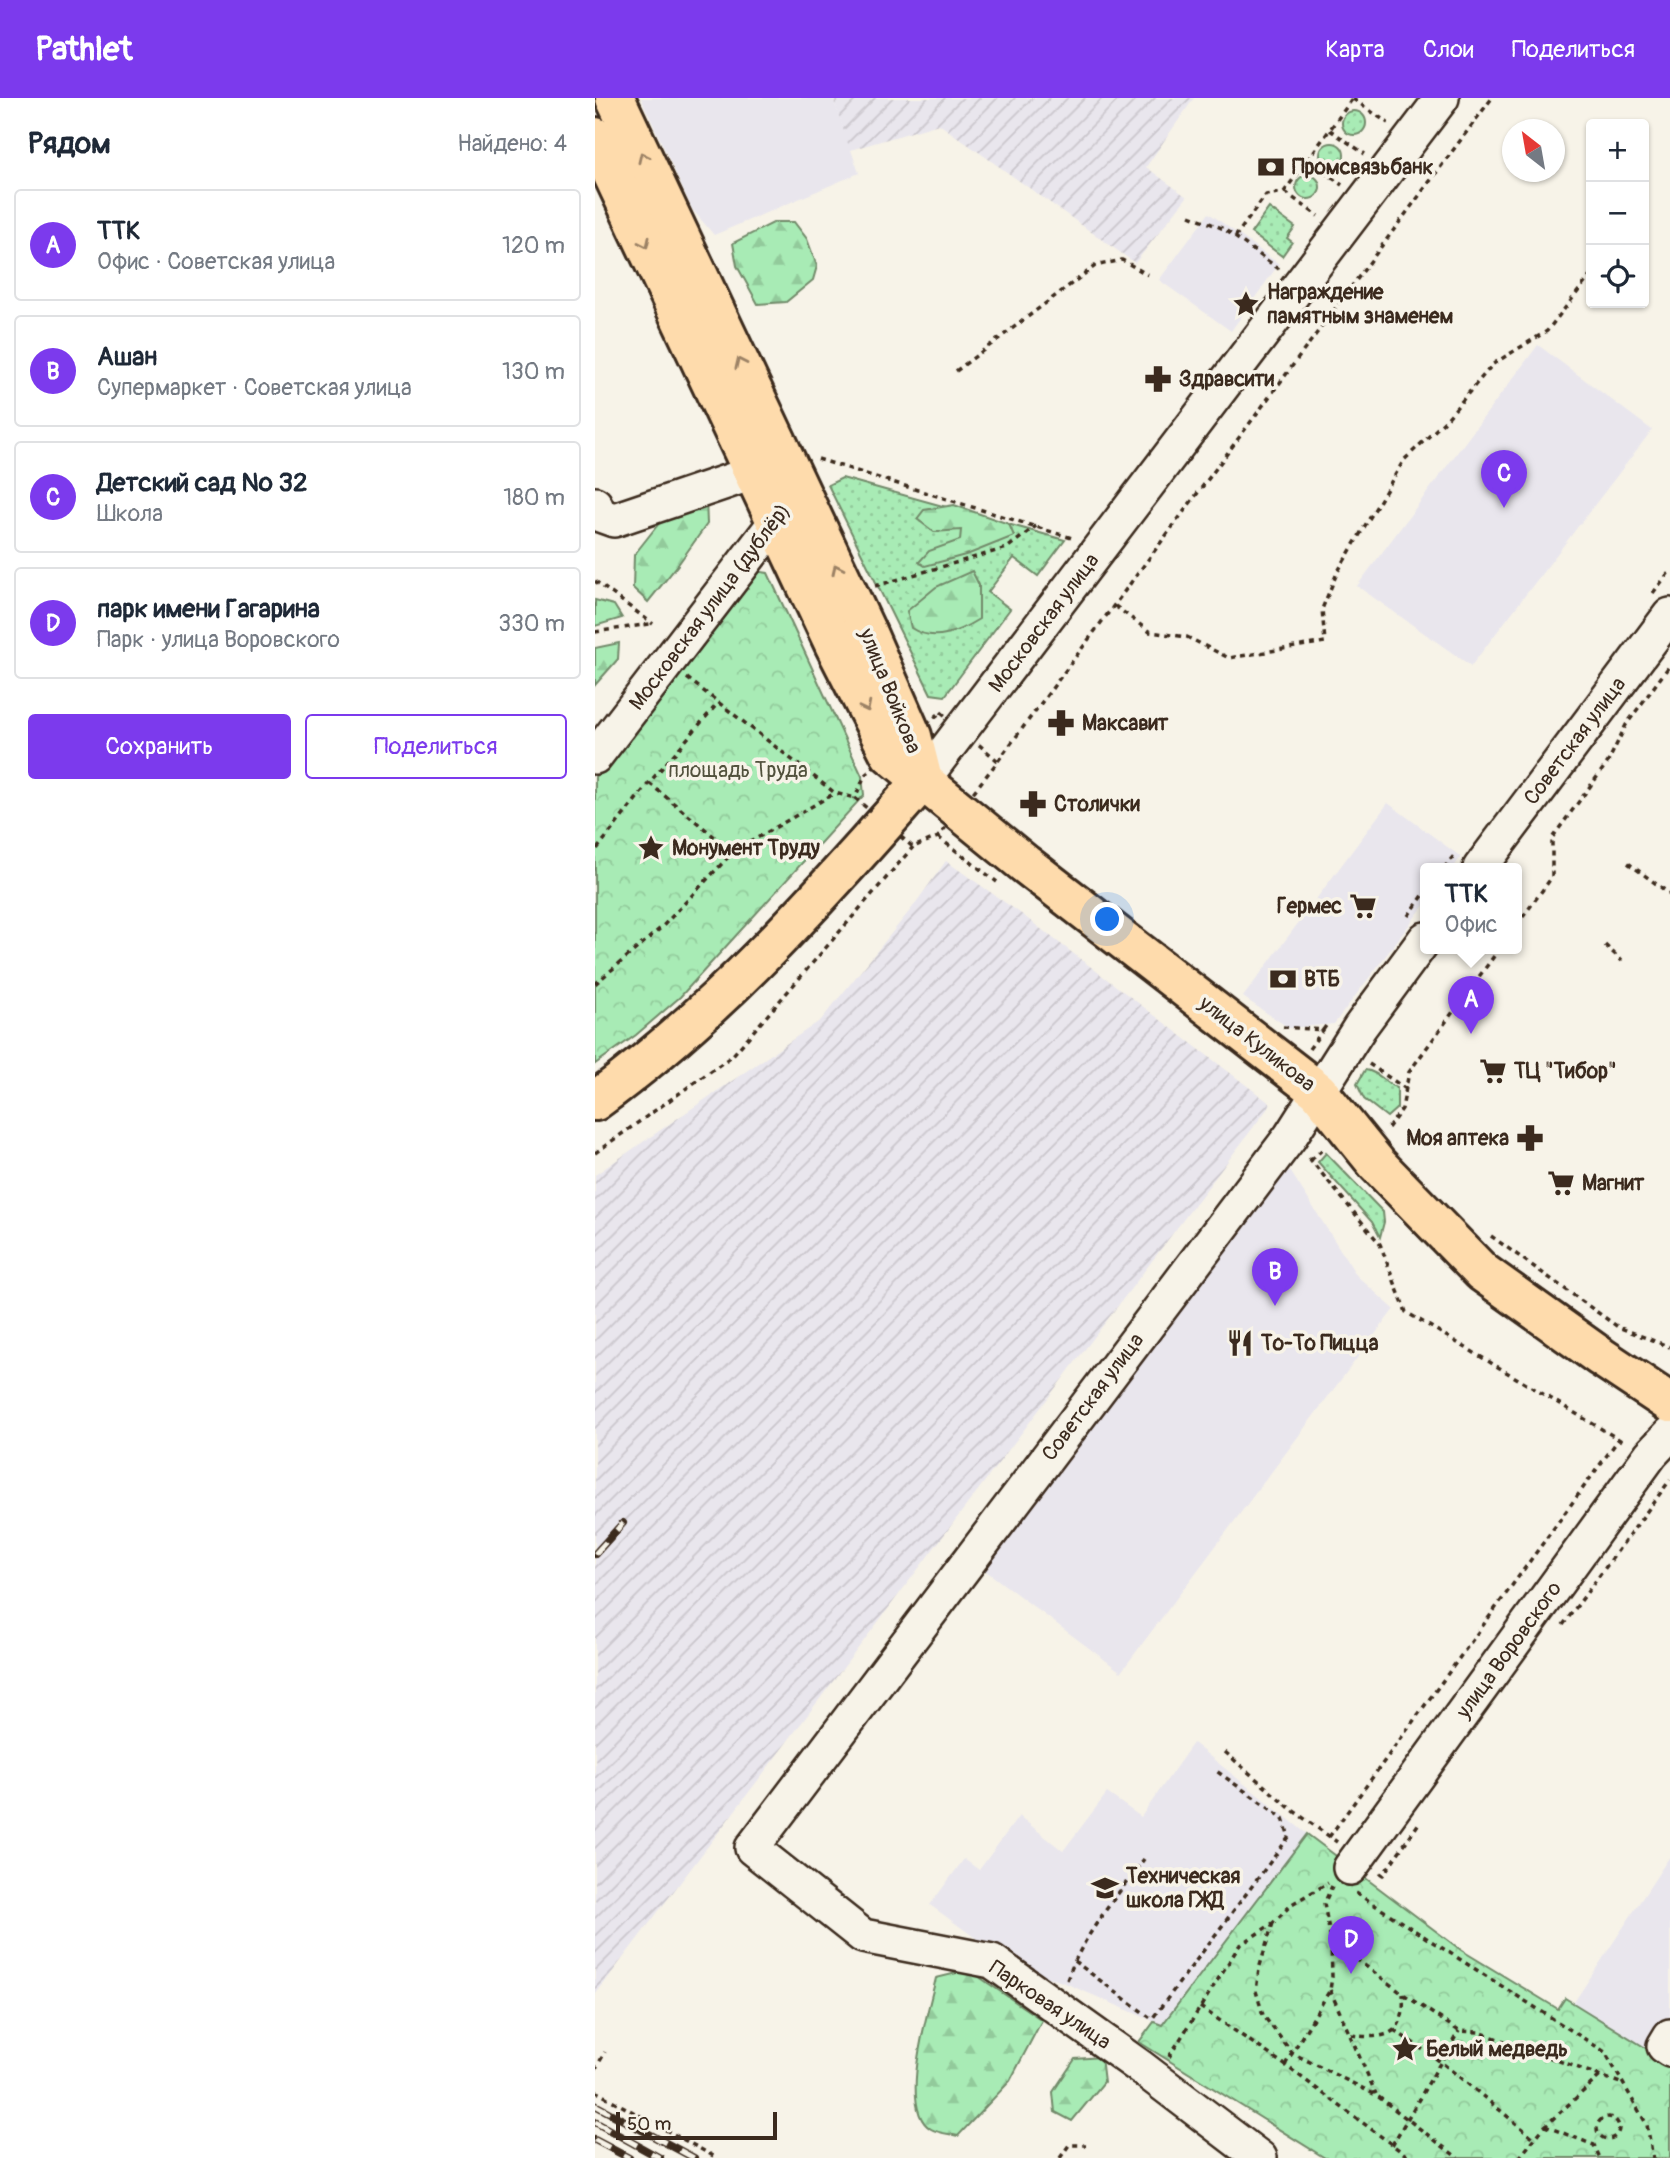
<!DOCTYPE html>
<html lang="ru">
<meta charset="utf-8">
<style>
body{margin:0;font-family:Pangolin,sans-serif;background:#f6f6f7;color:#1f2937}
.controls{position:absolute;right:21px;top:21px;display:grid;overflow:hidden;border-radius:7px;box-shadow:0 2px 5px #0004}
.controls button{width:63px;height:63px;display:grid;place-items:center;padding:0;border:0;border-bottom:2px solid #e0e1e3;background:#fff;color:#1f2937;font:35px sans-serif}
.compass{position:absolute;left:907px;top:21px;width:63px;height:63px;border-radius:50%;background:#fff;box-shadow:0 2px 5px #0004;rotate:329deg}
.scale{position:absolute;left:21px;bottom:18px;width:161px;box-sizing:border-box;padding-left:7px;border:4px solid #3b2a1e;border-top:0;font-size:19px;line-height:24px;white-space:nowrap;color:#3b2a1e;-webkit-text-stroke:5px #f7f3e8;paint-order:stroke}
.you{position:absolute;left:513px;top:822px;width:24px;height:24px;margin:-18px;border:5px solid #fff;border-radius:50%;background:#1a73e8;box-shadow:0 0 0 10px #1a73e833}
.badge{display:grid;place-items:center;width:46px;height:46px;border-radius:50%;background:#7c3aed;color:#fff;font-size:23px;font-weight:700}
.pin{position:absolute;translate:-50% -58px;filter:drop-shadow(0 2px 4px #0008)}
.pin::after{content:'';position:absolute;top:37px;width:24px;height:21px;background:inherit;clip-path:polygon(0 0,100% 0,50% 100%)}
.popup{position:absolute;left:825px;top:765px;width:102px;height:91px;box-sizing:border-box;display:grid;place-content:center;border-radius:7px;background:#fff;filter:drop-shadow(0 2px 5px #0005);font-size:23px;white-space:nowrap;color:#747a83}
.popup b{font-size:26px;color:#1f2937}
.popup::after{content:'';position:absolute;left:50%;top:100%;margin-left:-14px;border:14px solid transparent;border-top-color:#fff}
.list{margin:0;padding:0;list-style:none}
h2{display:flex;justify-content:space-between;align-items:center;height:91px;margin:0;padding:0 28px;font-size:30px}
h2 small{font-size:23px;font-weight:400;color:#747a83}
.list li{display:grid;grid-template-columns:46px 1fr auto;gap:21px;align-items:center;box-sizing:border-box;height:112px;margin:0 14px 14px;padding:0 14px;border:2px solid #e0e1e3;border-radius:7px}
.list b{display:block;font-size:26px;white-space:nowrap}
.list p{margin:0;font-size:23px;white-space:nowrap;color:#747a83}
.list em{font-size:23px;font-style:normal;color:#747a83}
.actions{display:flex;gap:14px;padding:21px 28px}
.actions a{flex:1;padding:16px 0;border:2px solid #7c3aed;border-radius:7px;text-align:center;font-size:24px;color:#7c3aed}
.actions .main{background:#7c3aed;color:#fff}
.icon{flex:none;width:38px;height:38px;fill:none;stroke:currentColor;stroke-width:2;stroke-linecap:round;stroke-linejoin:round}
.map{position:relative;flex:none;width:1075px;height:2060px;overflow:hidden}
header{display:flex;align-items:center;gap:42px;box-sizing:border-box;height:98px;padding:0 35px;background:#7c3aed;color:#fff}
header strong{font-size:33px}
nav{display:flex;gap:38px;margin-inline-start:auto;font-size:24px}
main{display:flex}
aside{flex:1;background:#fff}
.map>svg:first-child{display:block}
</style>
<header>
<strong>Pathlet</strong>
<nav><a>Карта</a><a>Слои</a><a>Поделиться</a></nav>
</header>
<main>
<aside>
<h2>Рядом<small>Найдено: 4</small></h2>
<ul class="list">
<li><span class="badge">A</span><div><b>ТТК</b><p>Офис · Советская улица</p></div><em>120 m</em></li>
<li><span class="badge">B</span><div><b>Ашан</b><p>Супермаркет · Советская улица</p></div><em>130 m</em></li>
<li><span class="badge">C</span><div><b>Детский сад № 32</b><p>Школа</p></div><em>180 m</em></li>
<li><span class="badge">D</span><div><b>парк имени Гагарина</b><p>Парк · улица Воровского</p></div><em>330 m</em></li>
</ul>
<div class="actions"><a class="main">Сохранить</a><a>Поделиться</a></div>
</aside>
<div class="map">
<svg width="1075" height="2060" viewBox="0 0 1075 2060">
<defs>
<pattern id="industrial-furrows" width="10" height="10" patternUnits="userSpaceOnUse" patternTransform="scale(1.75)"><rect width="10" height="10" fill="#e9e6ed"/><path d="M-1 1l2-2M0 10L10 0M9 11l2-2" fill="none" stroke="#c9c5cb"/></pattern>
<pattern id="grass-dots" width="8" height="8" patternUnits="userSpaceOnUse" patternTransform="scale(1.75)"><rect width="8" height="8" fill="#a8ebb5"/><path d="M2 2h.1M6 6h.1" fill="none" stroke="#92ca9b" stroke-width="1.8" stroke-linecap="round"/></pattern>
<pattern id="forest-firs" width="22" height="20" patternUnits="userSpaceOnUse" patternTransform="scale(1.75)"><rect width="22" height="20" fill="#a8ebb5"/><path d="M5 1l3.5 6h-7zM16 11l3.5 6h-7z" fill="#92ca9b"/></pattern>
<pattern id="park-crowns" width="20" height="18" patternUnits="userSpaceOnUse" patternTransform="scale(1.75)"><rect width="20" height="18" fill="#a8ebb5"/><path d="M2 6a3 3 0 1 1 6 0M12 15a3 3 0 1 1 6 0" fill="none" stroke="#92ca9b"/></pattern>
</defs>
<rect width="100%" height="100%" fill="#f7f3e8"/>
<filter id="ink" filterUnits="userSpaceOnUse"><feTurbulence type="fractalNoise" baseFrequency=".0143" numOctaves="2"/><feDisplacementMap in="SourceGraphic" scale="14" xChannelSelector="R" yChannelSelector="G"/><feConvolveMatrix kernelMatrix="1 2 1 2 8 2 1 2 1" color-interpolation-filters="sRGB"/></filter>
<g filter="url(#ink)">
<g fill="#e9e6ed">
<polygon points="46,0 238,0 264,75 119,137 97,111"/>
<polygon points="614,115 684,166 636,233 564,182"/>
<polygon points="943,247 1057,332 876,568 762,488"/>
<polygon points="793,705 866,759 858,770 830,770 830,806 739,926 694,930 648,899"/>
<polygon points="692,1068 762,1178 799,1211 526,1574 387,1470"/>
<polygon points="598,1645 712,1736 567,1927 470,1885 418,1867 335,1807 369,1761 384,1772 424,1718 468,1753 512,1695 546,1719"/>
<polygon points="1075,1758 1075,1977 970,1918"/>
</g>
<g fill="url(#industrial-furrows)">
<polygon points="238,0 599,0 551,69 592,99 540,165 344,26 255,52"/>
<polygon points="351,763 425,815 676,1006 0,1897 0,1077 226,922 317,810"/>
</g>
<g fill="url(#grass-dots)" stroke="#728a6a" stroke-width="2">
<circle cx="759" cy="25" r="12"/>
<circle cx="737" cy="57" r="12"/>
<circle cx="713" cy="89" r="12"/>
<polygon points="674,110 700,129 692,140 697,144 687,158 656,135"/>
<polygon points="247,380 470,442 443,478 419,460 393,494 415,511 350,598 336,596 233,387"/>
<path d="M 770,972 C 782,973 791,985 802,990 L 802,1010 L 792,1019 L 769,1001 L 762,986 Z"/>
<polygon points="731,1055 788,1114 789,1124 785,1139 777,1124 723,1064"/>
</g>
<g fill="url(#forest-firs)" stroke="#728a6a" stroke-width="2">
<polygon points="180,124 199,124 212,141 222,168 218,182 191,204 163,206 142,168 138,145"/>
<polygon points="111,401 112,426 82,468 53,504 38,490 39,457 69,419"/>
<polygon points="359,407 414,426 419,438 374,456 330,468 324,464 334,453 365,442 366,432 339,434 322,421 329,412"/>
<path d="M 377,473 L 384,487 L 384,521 C 363,534 339,545 316,530 L 312,513 L 341,489 Z"/>
<polygon points="0,502 19,507 27,520 0,528"/>
<polygon points="24,545 23,561 0,587 0,550"/>
<path d="M 374,1872 L 447,1922 L 415,1983 L 363,2038 C 355,2036 343,2035 336,2031 C 302,2011 334,1911 341,1880 Z"/>
<polygon points="506,1959 509,1984 477,2023 460,2014 458,1994 480,1961"/>
</g>
<g fill="url(#park-crowns)" stroke="#728a6a" stroke-width="2">
<polygon points="160,473 173,475 267,678 269,697 85,899 41,937 0,966 0,679"/>
<polygon points="712,1736 866,1852 963,1911 970,1900 1075,1965 1075,2060 730,2060 544,1944 559,1924 567,1927"/>
</g>
<g fill="none" stroke-linecap="round" stroke-linejoin="round">
<defs>
<g id="minor">
<polyline points="0,406 5,417 19,422 181,367"/>
<polyline points="0,659 195,405"/>
<polyline points="328,682 847,0"/>
<polyline points="885,770 1075,517"/>
<polyline points="755,1770 1056,1356 1075,1336"/>
<polyline points="1075,1938 1069,1948 1075,1952"/>
<polyline points="665,2060 544,1968 397,1863 268,1838 157,1750 695,1039 765,929 830,841"/>
</g>
<g id="major">
<polyline points="20,0 271,533 317,638 328,682"/>
<polyline points="0,39 240,548 295,656 430,766 723,993 782,1066 887,1174 1006,1259 1075,1305"/>
<path d="M 0,1003 C 124,913 227,797 328,682"/>
</g>
</defs>
<use href="#minor" stroke="#3b2a1e" stroke-width="38"/>
<use href="#major" stroke="#3b2a1e" stroke-width="44"/>
<g stroke="#3b2a1e" stroke-width="3.5" stroke-dasharray="5 5" stroke-linecap="butt">
<polyline points="758,1 793,25"/>
<polyline points="735,32 770,56"/>
<polyline points="712,62 747,87"/>
<polyline points="690,94 723,118"/>
<polyline points="595,117 629,131 684,171"/>
<polyline points="640,139 671,97 689,94 758,0"/>
<polyline points="361,273 500,168 527,162 553,177"/>
<polyline points="223,361 480,441"/>
<polyline points="0,483 58,526"/>
<polyline points="280,488 412,450 441,428"/>
<polyline points="1058,495 1075,473"/>
<polyline points="520,508 555,534 592,539 634,560 730,544 727,511 742,475 809,362 850,323 898,266 952,233 996,177"/>
<polyline points="0,534 55,526"/>
<polyline points="92,580 240,695 260,700"/>
<polygon points="346,614 403,663 343,739 318,749 260,700 270,677"/>
<polyline points="403,663 897,0"/>
<polyline points="54,685 138,754"/>
<polyline points="343,739 402,784"/>
<polyline points="2,751 54,685 123,605"/>
<polyline points="1033,765 1075,796"/>
<polyline points="849,770 861,755"/>
<polyline points="813,818 830,795"/>
<polyline points="922,827 957,779 957,740 1013,664 1031,627 1075,567"/>
<polyline points="1010,847 1027,863"/>
<polyline points="0,886 67,829 138,754 240,695"/>
<polyline points="688,929 728,932 733,925"/>
<polyline points="714,951 728,932 731,934"/>
<polyline points="774,966 811,991"/>
<polyline points="793,1030 807,1011 814,974 905,850"/>
<polyline points="0,1055 137,958 318,749"/>
<polyline points="714,1060 785,1146 811,1214 1030,1345"/>
<polyline points="716,1062 730,1049"/>
<polyline points="896,1138 1023,1229 1075,1249"/>
<polyline points="968,1527 1075,1382"/>
<polyline points="630,1654 696,1711 742,1744"/>
<polyline points="734,1739 1023,1342"/>
<polyline points="785,1775 788,1777 824,1725"/>
<polyline points="761,1795 1010,1954 1052,2027 1058,2060"/>
<polyline points="678,1825 664,1871 661,1893 668,1917 697,1955 781,1997 863,2060"/>
<polyline points="737,1843 808,1896 864,1933 884,1934 1028,1986"/>
<polyline points="479,1863 557,1921 694,1739 688,1720 620,1672"/>
<path d="M 472,1882 C 488,1837 521,1799 549,1761"/>
<polyline points="735,1892 781,1996"/>
<polyline points="605,1909 690,1967 815,2060"/>
<polyline points="799,1932 846,1964 939,2040"/>
<path d="M 756,1937 C 792,1942 811,1937 808,1896"/>
<polyline points="574,1959 644,1848 678,1825 697,1806 733,1785"/>
<polyline points="690,1967 735,1892 737,1879 736,1842 729,1806 737,1788"/>
<polyline points="0,1972 10,1954"/>
<polyline points="0,1993 122,2060"/>
<circle cx="1013" cy="2030" r="11"/>
<polyline points="950,2028 999,2047 1005,2060"/>
<polyline points="797,2047 864,1933"/>
<polyline points="465,2060 474,2047 491,2047"/>
<polyline points="924,2060 950,2028 1005,1978"/>
</g>
<use href="#minor" stroke="#f7f3e8" stroke-width="33"/>
<use href="#major" stroke="#fedbac" stroke-width="38"/>
<defs>
<g id="rail">
<polyline points="0,1456 28,1425"/>
<polyline points="0,2007 99,2060"/>
<polyline points="0,2024 65,2060"/>
<polyline points="0,2042 34,2060"/>
</g>
</defs>
<use href="#rail" stroke="#3b2a1e" stroke-width="8"/>
<use href="#rail" stroke="#f7f3e8" stroke-width="5" stroke-dasharray="16" stroke-linecap="butt"/>
</g>
<defs><path id="oneway-chevron" d="M-2-3.5L2.5 0L-2 3.5" fill="none" stroke-width="1.6" stroke-linecap="round" stroke-linejoin="round" transform="scale(1.75)"/></defs>
<g stroke="#9c8265">
<use href="#oneway-chevron" transform="translate(48 59) rotate(-115)"/>
<use href="#oneway-chevron" transform="translate(50 145) rotate(65)"/>
<use href="#oneway-chevron" transform="translate(145 265) rotate(-115)"/>
<use href="#oneway-chevron" transform="translate(242 471) rotate(-115)"/>
<use href="#oneway-chevron" transform="translate(271 609) rotate(63)"/>
</g>
</g>
<defs>
<symbol id="bank-bare" viewBox="-9 -9 18 18"><path d="M-6-4H6V4H-6ZM0-2.3a2.3 2.3 0 1 0 0 4.6a2.3 2.3 0 1 0 0-4.6Z" fill="#3b2a1e" stroke="#f7f3e8" stroke-width="2.5" paint-order="stroke"/></symbol>
<symbol id="sight-bare" viewBox="-9 -9 18 18"><path d="M0-6L1.8-2.2L6-1.7L2.9 1.2L3.7 5.4L0 3.3L-3.7 5.4L-2.9 1.2L-6-1.7L-1.8-2.2Z" fill="#3b2a1e" stroke="#f7f3e8" stroke-width="2.5" paint-order="stroke"/></symbol>
<symbol id="pharmacy-bare" viewBox="-9 -9 18 18"><path d="M-2-6h4v4h4v4h-4v4h-4v-4h-4v-4h4Z" fill="#3b2a1e" stroke="#f7f3e8" stroke-width="2.5" paint-order="stroke"/></symbol>
<symbol id="supermarket-bare" viewBox="-9 -9 18 18"><path d="M-6-5.5h2.5l.6 2H6L4.5 2H-2.5L-4.4-4H-6ZM-1.5 3.2a1.3 1.3 0 1 0 .1 0ZM3 3.2a1.3 1.3 0 1 0 .1 0Z" fill="#3b2a1e" stroke="#f7f3e8" stroke-width="2.5" paint-order="stroke"/></symbol>
<symbol id="restaurant-bare" viewBox="-9 -9 18 18"><path d="M-5-6h1v4h1v-4h1v4h1v-4h1v5L-1.5 .5V6h-2V.5L-5-1ZM5-6V6H3V1.5H1.5Q1.5-4 5-6Z" fill="#3b2a1e" stroke="#f7f3e8" stroke-width="2.5" paint-order="stroke"/></symbol>
<symbol id="university-bare" viewBox="-9 -9 18 18"><path d="M0-5L7-2L0 1L-7-2ZM-4 1L0 2.5L4 1V4Q0 6-4 4Z" fill="#3b2a1e" stroke="#f7f3e8" stroke-width="2.5" paint-order="stroke"/></symbol>
</defs>
<g fill-rule="evenodd">
<use href="#bank-bare" x="657" y="50" width="38" height="38"/>
<use href="#sight-bare" x="632" y="187" width="38" height="38"/>
<use href="#pharmacy-bare" x="544" y="262" width="38" height="38"/>
<use href="#pharmacy-bare" x="447" y="606" width="38" height="38"/>
<use href="#pharmacy-bare" x="419" y="687" width="38" height="38"/>
<use href="#sight-bare" x="37" y="731" width="38" height="38"/>
<use href="#supermarket-bare" x="749" y="789" width="38" height="38"/>
<use href="#bank-bare" x="669" y="862" width="38" height="38"/>
<use href="#supermarket-bare" x="879" y="954" width="38" height="38"/>
<use href="#pharmacy-bare" x="916" y="1021" width="38" height="38"/>
<use href="#supermarket-bare" x="947" y="1066" width="38" height="38"/>
<use href="#restaurant-bare" x="626" y="1226" width="38" height="38"/>
<use href="#university-bare" x="491" y="1771" width="38" height="38"/>
<use href="#sight-bare" x="791" y="1932" width="38" height="38"/>
</g>
<g text-anchor="middle" dominant-baseline="central" stroke-width="7" stroke-linejoin="round" paint-order="stroke">
<g font-size="21" font-weight="bold" fill="#3b2a1e" stroke="#f7f3e8" text-anchor="start">
<text x="697" y="69">Промсвязьбанк</text>
<text x="672" y="194">Награждение<tspan x="672" dy="24">памятным знаменем</tspan></text>
<text x="584" y="281">Здравсити</text>
<text x="487" y="625">Максавит</text>
<text x="459" y="706">Столички</text>
<text x="77" y="750">Монумент Труду</text>
<text x="747" y="808" text-anchor="end">Гермес</text>
<text x="709" y="881">ВТБ</text>
<text x="919" y="973">ТЦ "Тибор"</text>
<text x="914" y="1040" text-anchor="end">Моя аптека</text>
<text x="987" y="1085">Магнит</text>
<text x="666" y="1245">То-То Пицца</text>
<text x="531" y="1778">Техническая<tspan x="531" dy="24">школа ГЖД</tspan></text>
<text x="831" y="1951">Белый медведь</text>
</g>
<g font-size="21" fill="#3b2a1e" stroke="#f7f3e8">
<text transform="translate(115 509) rotate(-53)">Московская улица (дублёр)</text>
<text transform="translate(449 525) rotate(-53)">Московская улица</text>
<text transform="translate(295 593) rotate(68)">улица Войкова</text>
<text transform="translate(980 643) rotate(-53)">Советская улица</text>
<text transform="translate(662 946) rotate(38)">улица Куликова</text>
<text transform="translate(498 1299) rotate(-53)">Советская улица</text>
<text transform="translate(914 1552) rotate(-54)">улица Воровского</text>
<text transform="translate(455 1907) rotate(34)">Парковая улица</text>
</g>
<g font-size="21" fill="#51513c" stroke="#f7f3e8">
<text x="143" y="672">площадь Труда</text>
</g>
</g>
</svg>
<div class="controls">
<button>+</button>
<button>−</button>
<button><svg class="icon" aria-label="locate" viewBox="0 0 24 24"><circle cx="12" cy="12" r="6"/><path d="M12 2v4M12 18v4M2 12h4M18 12h4"/></svg></button>
</div>
<svg class="compass" viewBox="-18 -18 36 36"><path d="M0-13l5 13h-10z" fill="#e53935"/><path d="M0 13l5-13h-10z" fill="#747a83"/></svg>
<div class="scale">50 m</div>
<div class="you"></div>
<div class="pin badge" style="left:876px;top:936px">A</div>
<div class="popup"><b>ТТК</b>Офис</div>
<div class="pin badge" style="left:680px;top:1208px">B</div>
<div class="pin badge" style="left:909px;top:410px">C</div>
<div class="pin badge" style="left:756px;top:1876px">D</div>
</div>
</main>
